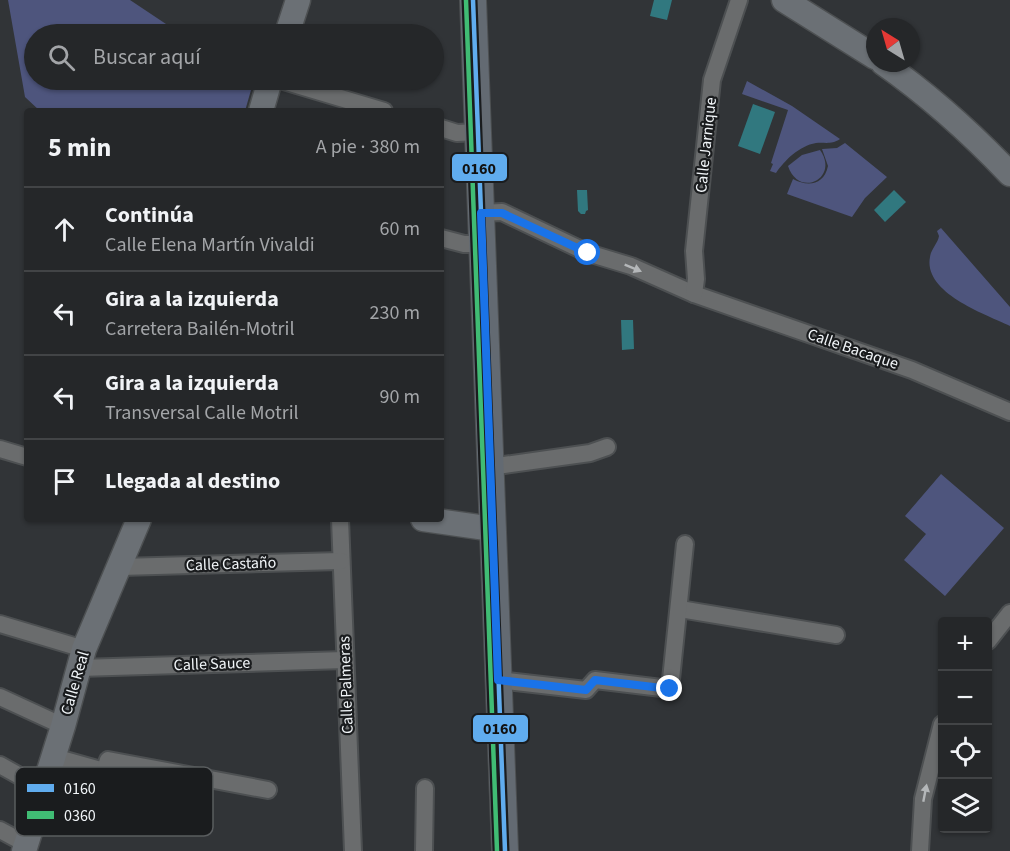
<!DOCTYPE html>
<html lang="es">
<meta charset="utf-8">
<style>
body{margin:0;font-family:"Source Sans 3",sans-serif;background:#313335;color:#f1f3f6}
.controls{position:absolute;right:18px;bottom:18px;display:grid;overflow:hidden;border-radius:6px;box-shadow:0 2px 4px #0004}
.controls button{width:54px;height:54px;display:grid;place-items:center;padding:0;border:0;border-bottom:2px solid #424446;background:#252729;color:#f1f3f6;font:30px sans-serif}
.compass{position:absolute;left:866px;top:18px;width:54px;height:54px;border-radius:50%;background:#252729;box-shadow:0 2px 4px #0004;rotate:323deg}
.stop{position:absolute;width:18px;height:18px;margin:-14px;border:4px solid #1a73e8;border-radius:50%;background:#fff}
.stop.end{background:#1a73e8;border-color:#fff;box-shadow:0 2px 6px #0008}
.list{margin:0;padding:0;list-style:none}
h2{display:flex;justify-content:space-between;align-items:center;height:78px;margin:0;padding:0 24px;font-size:26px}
h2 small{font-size:20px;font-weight:400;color:#a3a5a8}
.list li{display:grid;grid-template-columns:39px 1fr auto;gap:18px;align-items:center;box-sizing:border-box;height:84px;padding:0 24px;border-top:2px solid #424446}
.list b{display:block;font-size:22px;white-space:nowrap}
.list p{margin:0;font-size:20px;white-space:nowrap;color:#a3a5a8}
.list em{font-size:20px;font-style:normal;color:#a3a5a8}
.icon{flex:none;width:33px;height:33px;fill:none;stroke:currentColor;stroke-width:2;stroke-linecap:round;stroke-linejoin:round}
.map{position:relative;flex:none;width:1010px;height:851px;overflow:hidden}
.search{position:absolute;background:#252729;box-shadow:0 2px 4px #0004;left:24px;top:24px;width:420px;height:66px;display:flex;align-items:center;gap:15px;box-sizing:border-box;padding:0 21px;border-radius:33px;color:#a3a5a8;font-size:22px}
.panel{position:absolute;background:#252729;box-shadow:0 2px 4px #0004;left:24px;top:108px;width:420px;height:414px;border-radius:6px}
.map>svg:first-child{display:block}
</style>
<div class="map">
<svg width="1010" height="851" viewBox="0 0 1010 851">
<rect width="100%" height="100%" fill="#313437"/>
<g fill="#4e557d">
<polygon points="8,0 130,0 181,34 34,34 34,80 238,80 251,90 245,111 40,111 25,97"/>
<path d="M 747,81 L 792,106 L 840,139 C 831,145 825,142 816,143 C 799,146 785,160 776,173 L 770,171 L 773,164 L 771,163 L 788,110 L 742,94 Z"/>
<path d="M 845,143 L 887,177 L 865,198 L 852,217 L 787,194 L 793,179 C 808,187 824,185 828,166 L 822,149 L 837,148 Z"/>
<path d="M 820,150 C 840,178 799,199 788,166 L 802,155 Z"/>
<path d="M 941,228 L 1010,307 L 1010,326 C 985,314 923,293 930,257 C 931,249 938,243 939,236 L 937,231 Z"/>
<polygon points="941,474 1004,528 945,596 904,560 926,534 905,516"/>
</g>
<g fill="#31787f">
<polygon points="654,0 672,0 667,20 650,16"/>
<polygon points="753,104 775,112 760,154 738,146"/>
<polygon points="577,190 587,190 588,210 586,211 585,214 581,214 578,211"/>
<polygon points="894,190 906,202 885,222 874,210"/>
<polygon points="621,320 633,320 634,349 622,350"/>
</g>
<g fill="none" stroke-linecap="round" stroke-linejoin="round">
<defs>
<g id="street">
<polyline points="280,80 384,111"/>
<polyline points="441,128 457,133 478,132"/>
<polyline points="481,213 502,212 588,253 631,266 694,294 912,370 1010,412"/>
<polyline points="441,238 464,244 482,244"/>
<polyline points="694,294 696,279 694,251 712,80 739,0"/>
<polyline points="0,449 27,457"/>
<polyline points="490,467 590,453 607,447"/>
<polyline points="340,519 353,851"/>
<polyline points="120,567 341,561"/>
<polyline points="680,609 836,635"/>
<polyline points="0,624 84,649"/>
<polyline points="988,641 1010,613"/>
<polyline points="79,668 345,660"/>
<polyline points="498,680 586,690 595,680 670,689 685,544"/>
<polyline points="0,697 63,726"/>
<polyline points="54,757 104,771"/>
<polyline points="0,765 43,789"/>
<polyline points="166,806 98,792 108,760 268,790"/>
<polyline points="92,809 98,792"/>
<polyline points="0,830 26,844"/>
<polyline points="424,851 425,788"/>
<polyline points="920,851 923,799 942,724"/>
</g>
<g id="secondary">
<polyline points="784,0 875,57"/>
<polyline points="287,34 298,0"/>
<path d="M 883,63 C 930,96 971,133 1010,174"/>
<polyline points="261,111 270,80"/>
<polyline points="423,519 493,529"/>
<polyline points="24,851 63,726 84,649 139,519"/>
</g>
<polyline id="primary" points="473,0 505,851"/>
</defs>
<use href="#street" stroke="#4d5052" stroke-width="20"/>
<use href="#secondary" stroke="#4d5052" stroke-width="27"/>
<use href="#primary" stroke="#4d5052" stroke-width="28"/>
<use href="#street" stroke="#6a6c6d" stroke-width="16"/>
<use href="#secondary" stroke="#6b7075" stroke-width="24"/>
<use href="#primary" stroke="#636a72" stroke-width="26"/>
<defs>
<polyline id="bus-1" points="473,0 505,851"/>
<polyline id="bus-2" points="466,0 497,851"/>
</defs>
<use href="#bus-1" stroke="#1a1c1e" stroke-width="9"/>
<use href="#bus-2" stroke="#1a1c1e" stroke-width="9"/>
<use href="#bus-1" stroke="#60acee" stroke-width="4.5"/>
<use href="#bus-2" stroke="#40bc74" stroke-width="4.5"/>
</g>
<defs><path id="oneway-solid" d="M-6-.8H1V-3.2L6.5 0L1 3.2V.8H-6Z" transform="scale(1.5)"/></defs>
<g fill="#b4b7b9">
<use href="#oneway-solid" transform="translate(633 268) rotate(22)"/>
<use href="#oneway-solid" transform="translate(925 793) rotate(-79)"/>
</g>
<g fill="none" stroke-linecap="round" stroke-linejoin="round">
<polyline stroke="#1a73e8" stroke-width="8" points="588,253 502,213 481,213 498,680 586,690 595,680 670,689"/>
</g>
<g text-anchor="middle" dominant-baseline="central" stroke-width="4.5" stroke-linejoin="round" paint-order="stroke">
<g font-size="16" fill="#f1f5f8" stroke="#1a1c1e">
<text transform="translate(706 145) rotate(-84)">Calle Jarnique</text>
<text transform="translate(853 349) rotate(19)">Calle Bacaque</text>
<text transform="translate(231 564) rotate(-2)">Calle Castaño</text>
<text transform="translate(212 664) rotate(-2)">Calle Sauce</text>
<text transform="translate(75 683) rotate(-74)">Calle Real</text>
<text transform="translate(346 685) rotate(-92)">Calle Palmeras</text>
</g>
</g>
<rect x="15" y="767" width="198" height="69" rx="9" fill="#1a1c1e" stroke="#5a5d5f" stroke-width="1.5"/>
<rect x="27" y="784" width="27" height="8" fill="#60acee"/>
<rect x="27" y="811" width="27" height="8" fill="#40bc74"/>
<g font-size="16" fill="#f1f5f8">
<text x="64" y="794">0160</text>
<text x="64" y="821">0360</text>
</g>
<g stroke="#1a1c1e" stroke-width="2">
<rect x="451" y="153" width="57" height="29" rx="6" fill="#60acee"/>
<rect x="472" y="714" width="57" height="29" rx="6" fill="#60acee"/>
</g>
<g font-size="16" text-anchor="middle" font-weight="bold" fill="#111">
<text x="479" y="174">0160</text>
<text x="500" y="734">0160</text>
</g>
</svg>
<div class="controls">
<button>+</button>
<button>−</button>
<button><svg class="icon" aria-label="locate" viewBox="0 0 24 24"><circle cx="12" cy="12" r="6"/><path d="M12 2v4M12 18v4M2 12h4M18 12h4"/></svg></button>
<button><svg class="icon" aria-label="layers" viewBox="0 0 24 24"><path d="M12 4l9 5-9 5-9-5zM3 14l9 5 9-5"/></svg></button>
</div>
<svg class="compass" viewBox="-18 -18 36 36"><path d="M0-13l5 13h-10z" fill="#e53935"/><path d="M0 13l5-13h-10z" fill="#a3a5a8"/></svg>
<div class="stop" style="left:588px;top:253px"></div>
<div class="stop end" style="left:670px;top:689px"></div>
<div class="search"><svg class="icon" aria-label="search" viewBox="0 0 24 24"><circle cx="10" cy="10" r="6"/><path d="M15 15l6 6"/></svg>Buscar aquí</div>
<section class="panel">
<h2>5 min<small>A pie · 380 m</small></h2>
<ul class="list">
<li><svg class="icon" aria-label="ahead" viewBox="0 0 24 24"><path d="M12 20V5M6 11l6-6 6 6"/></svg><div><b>Continúa</b><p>Calle Elena Martín Vivaldi</p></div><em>60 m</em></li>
<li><svg class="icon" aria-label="left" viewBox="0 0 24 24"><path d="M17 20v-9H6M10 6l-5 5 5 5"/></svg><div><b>Gira a la izquierda</b><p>Carretera Bailén-Motril</p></div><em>230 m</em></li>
<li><svg class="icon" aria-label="left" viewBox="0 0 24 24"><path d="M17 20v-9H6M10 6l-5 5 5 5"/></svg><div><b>Gira a la izquierda</b><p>Transversal Calle Motril</p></div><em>90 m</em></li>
<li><svg class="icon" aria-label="arrive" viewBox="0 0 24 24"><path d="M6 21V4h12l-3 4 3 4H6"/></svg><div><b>Llegada al destino</b></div></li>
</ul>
</section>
</div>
